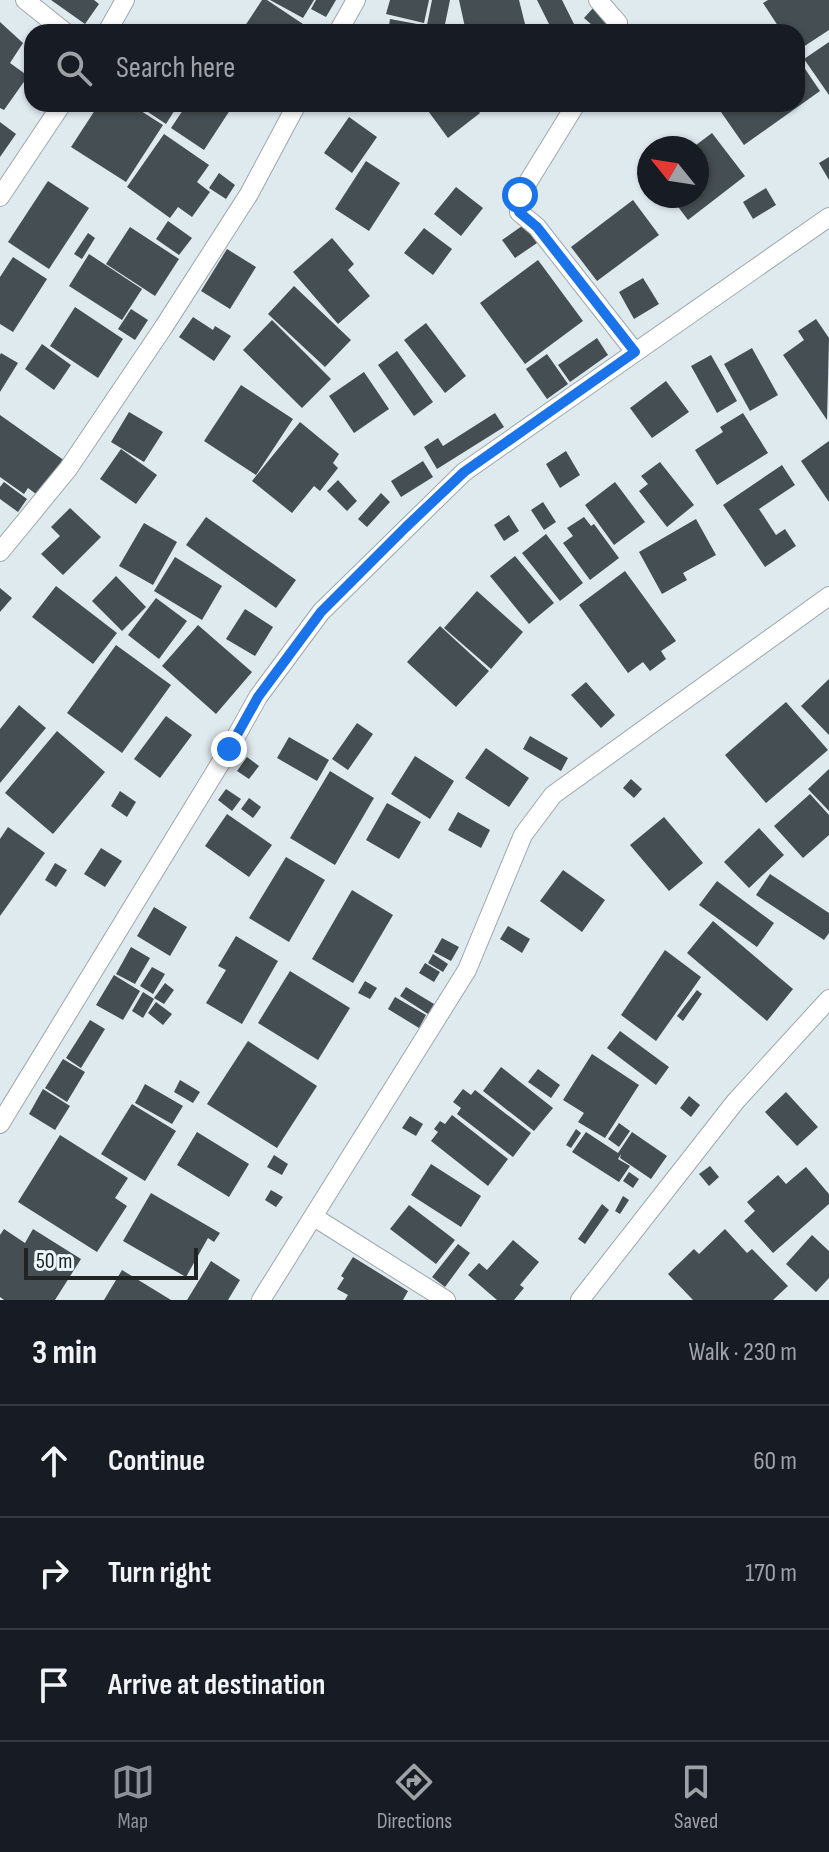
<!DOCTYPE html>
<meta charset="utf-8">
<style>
body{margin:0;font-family:"Sofia Sans Condensed",sans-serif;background:#242831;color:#f1f3f6}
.compass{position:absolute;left:637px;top:136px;width:72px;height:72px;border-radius:50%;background:#171b24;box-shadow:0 2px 6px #0004;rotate:300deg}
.scale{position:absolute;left:24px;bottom:20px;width:174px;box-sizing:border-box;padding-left:8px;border:4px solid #202425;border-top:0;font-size:22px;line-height:28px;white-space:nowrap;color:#202425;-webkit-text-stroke:6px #ecf7fc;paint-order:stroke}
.stop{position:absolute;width:24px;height:24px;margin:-18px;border:6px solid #1a73e8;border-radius:50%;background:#fff}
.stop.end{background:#1a73e8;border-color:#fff;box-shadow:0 2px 8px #0008}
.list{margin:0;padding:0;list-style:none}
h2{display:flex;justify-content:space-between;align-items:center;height:104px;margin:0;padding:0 32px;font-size:34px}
h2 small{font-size:26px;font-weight:400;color:#9ea1a6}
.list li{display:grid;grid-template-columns:52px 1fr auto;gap:24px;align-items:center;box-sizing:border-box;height:112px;padding:0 32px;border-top:2px solid #363941}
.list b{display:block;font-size:30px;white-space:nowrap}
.list em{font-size:26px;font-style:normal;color:#9ea1a6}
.icon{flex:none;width:44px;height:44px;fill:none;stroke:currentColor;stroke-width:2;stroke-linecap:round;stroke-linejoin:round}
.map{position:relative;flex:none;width:829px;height:1300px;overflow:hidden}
.search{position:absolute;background:#171b24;box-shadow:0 2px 6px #0004;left:24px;right:24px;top:24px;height:88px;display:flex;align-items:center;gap:20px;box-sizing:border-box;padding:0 28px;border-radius:24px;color:#9ea1a6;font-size:30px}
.sheet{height:440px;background:#171b24}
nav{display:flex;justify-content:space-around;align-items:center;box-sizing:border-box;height:112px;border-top:2px solid #363941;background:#171b24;font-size:22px;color:#9ea1a6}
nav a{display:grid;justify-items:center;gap:4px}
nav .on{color:#8c9099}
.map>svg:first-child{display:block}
</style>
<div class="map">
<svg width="829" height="1300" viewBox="0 0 829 1300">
<rect width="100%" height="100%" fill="#dfeaef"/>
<g fill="#454e52">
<polygon points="51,0 94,0 99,4 85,24"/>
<polygon points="262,0 267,0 306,26 302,32 241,32"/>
<polygon points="270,0 314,0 303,18"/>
<polygon points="316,0 336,0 326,17 311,9"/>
<polygon points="390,0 429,0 424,23 386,14"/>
<polygon points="432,0 450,0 444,29 427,25"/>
<polygon points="459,0 519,0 527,32 466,32"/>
<polygon points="537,0 562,0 578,32 553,32"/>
<polygon points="768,0 829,0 829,30 797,51 797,32 782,32 763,3"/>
<polygon points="594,7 613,23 605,32 600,32 584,18"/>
<polygon points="390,19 428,26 426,32 388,32"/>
<polygon points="0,22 23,43 10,63 28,76 4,110 0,108"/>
<polygon points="829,42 829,95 804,59"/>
<polygon points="797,57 820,91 744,145 721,112 733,104 797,104"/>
<polygon points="99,104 130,104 163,125 126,182 71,147"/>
<polygon points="136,104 170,104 176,108 166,124"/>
<polygon points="187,104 234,104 204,150 171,128"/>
<polygon points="423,104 473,104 480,113 448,138"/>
<polygon points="349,117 377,137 352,173 324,153"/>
<polygon points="0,122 16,134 0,157"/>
<polygon points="712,133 745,176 688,220 670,196 697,196 697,148 692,148"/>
<polygon points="164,134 209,165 197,182 210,192 192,217 178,207 170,218 127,187"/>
<polygon points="829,157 829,180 819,163"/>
<polygon points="366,161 400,183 369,231 335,209"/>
<polygon points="219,173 235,185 226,199 209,188"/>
<polygon points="48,181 89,208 49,269 8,242"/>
<polygon points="456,187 483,208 461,236 434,214"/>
<polygon points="766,188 776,205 753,219 743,202"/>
<polygon points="633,200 659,235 597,281 571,247"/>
<polygon points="168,221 192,238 179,255 156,239"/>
<polygon points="525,224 537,243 515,258 502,240"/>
<polygon points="130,227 179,259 155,296 106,264"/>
<polygon points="424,228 452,249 433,275 404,253"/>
<polygon points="88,233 95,238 82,259 74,254"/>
<polygon points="332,238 354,264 348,270 370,296 338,324 293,272"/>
<polygon points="227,249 256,267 230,309 201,291"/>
<polygon points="89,254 142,289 122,320 69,286"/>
<polygon points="13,257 47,279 13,332 0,324 0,277"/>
<polygon points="538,260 583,321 525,364 480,303"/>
<polygon points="643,278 659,304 634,319 619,292"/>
<polygon points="294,286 351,340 325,367 268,314"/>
<polygon points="75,307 123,339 98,378 50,346"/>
<polygon points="131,309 148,320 135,340 118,329"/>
<polygon points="193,317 213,330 215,326 231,336 214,361 179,337"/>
<polygon points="816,319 829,338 827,420 783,355 804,340 798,331"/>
<polygon points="272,320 331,379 302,408 243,350"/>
<polygon points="426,323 466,376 445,393 404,340"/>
<polygon points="597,338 608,355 570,382 558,365"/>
<polygon points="42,344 71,365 54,390 25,369"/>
<polygon points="752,348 778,395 750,411 724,364"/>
<polygon points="397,351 433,402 414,416 378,365"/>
<polygon points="1,353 18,363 0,392 0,355"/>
<polygon points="547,354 568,384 547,399 526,369"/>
<polygon points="711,355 737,401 717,413 691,366"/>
<polygon points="364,372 389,409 354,433 329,396"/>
<polygon points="666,381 689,412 652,438 630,408"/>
<polygon points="241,385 293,419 256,475 204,441"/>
<polygon points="129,412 163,432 144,462 111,442"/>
<polygon points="495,413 504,427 437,469 424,447 438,438 443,446"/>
<polygon points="743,413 768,453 717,485 695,450 723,432 720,427"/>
<polygon points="0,415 65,461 40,497 28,488 24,494 0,477"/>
<polygon points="300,422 339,454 333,463 338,468 320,491 314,486 292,513 252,481"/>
<polygon points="829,441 829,502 801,461"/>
<polygon points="121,449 157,475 136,504 100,479"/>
<polygon points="566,451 580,475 560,488 546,464"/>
<polygon points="423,461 433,477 401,497 391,481"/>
<polygon points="660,462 694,505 667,527 639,491 648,484 641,476"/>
<polygon points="782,465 795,485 759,509 776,535 785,529 796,546 765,567 723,505"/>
<polygon points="338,480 357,501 347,511 327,491"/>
<polygon points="4,482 27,499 18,512 0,499 0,487"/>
<polygon points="615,482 645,522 614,545 585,505"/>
<polygon points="381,493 390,502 367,527 358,519"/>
<polygon points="543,502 556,522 544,530 531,510"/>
<polygon points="70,508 101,537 63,575 41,554 60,536 51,527"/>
<polygon points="509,515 519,531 504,541 494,525"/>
<polygon points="206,517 296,580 276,608 186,545"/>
<polygon points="584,517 591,526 594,524 619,558 590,580 563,543 573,536 567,528"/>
<polygon points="696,519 716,555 683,573 687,580 662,594 639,552"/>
<polygon points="144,523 177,542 153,585 119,566"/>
<polygon points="546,534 583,583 560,601 522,553"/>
<polygon points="515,556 554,603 529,624 490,576"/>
<polygon points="175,557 222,586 202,620 154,591"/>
<polygon points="625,571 676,641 661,651 666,659 650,671 643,662 628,673 579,605"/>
<polygon points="116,576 146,607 122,631 92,601"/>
<polygon points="56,586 117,633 93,664 32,617"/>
<polygon points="0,588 12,598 0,612"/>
<polygon points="477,591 523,632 491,669 444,628"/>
<polygon points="156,598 187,621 159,659 128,635"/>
<polygon points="245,609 273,627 255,656 226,639"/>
<polygon points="198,625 252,672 216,714 162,666"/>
<polygon points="440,626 489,671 456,707 407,662"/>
<polygon points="116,645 171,685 122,753 67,713"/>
<polygon points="829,679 829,735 801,706"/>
<polygon points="586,682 615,715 601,728 571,695"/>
<polygon points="786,702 828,750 766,803 725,755"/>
<polygon points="19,705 46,728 0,783 0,729"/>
<polygon points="166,716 192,735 160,778 134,759"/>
<polygon points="357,723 373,734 348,770 332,759"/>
<polygon points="57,731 105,772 53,834 5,793"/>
<polygon points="530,736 568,758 561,771 523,749"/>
<polygon points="289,737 329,760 317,781 277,758"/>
<polygon points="486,748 529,778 509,807 465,778"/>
<polygon points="415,756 454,781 430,819 391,794"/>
<polygon points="247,757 259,766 249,779 237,771"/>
<polygon points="829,769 829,811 808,789"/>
<polygon points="330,771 374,798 335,865 290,838"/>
<polygon points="631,779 642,789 634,798 623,788"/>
<polygon points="226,789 241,799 232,811 218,800"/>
<polygon points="120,791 136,802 127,817 111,806"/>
<polygon points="810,794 829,815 829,835 803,858 774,826"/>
<polygon points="249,798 261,807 253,818 241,809"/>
<polygon points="387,803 421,822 399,859 366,840"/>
<polygon points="458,812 490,830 481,848 448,830"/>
<polygon points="227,814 272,845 249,877 205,846"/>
<polygon points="664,817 703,863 669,891 630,845"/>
<polygon points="8,827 45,853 0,916 0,839"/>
<polygon points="759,828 784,855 749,888 724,862"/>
<polygon points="101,848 122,861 105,887 84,874"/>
<polygon points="286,857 325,880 289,942 249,918"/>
<polygon points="55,863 67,870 56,887 45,880"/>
<polygon points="563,870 605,900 582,932 540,901"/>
<polygon points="770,874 829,913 829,933 824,940 756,895"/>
<polygon points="717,881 774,923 757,947 699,905"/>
<polygon points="352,890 393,915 353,983 312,959"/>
<polygon points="154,907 187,927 170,956 137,936"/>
<polygon points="713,921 793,989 767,1021 687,953"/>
<polygon points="508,926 530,939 522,953 500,939"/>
<polygon points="236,936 278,961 242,1024 206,1003 226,970 218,966"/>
<polygon points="442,938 459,947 451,961 434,952"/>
<polygon points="131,947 150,958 135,984 116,974"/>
<polygon points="665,950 701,977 656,1041 621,1015"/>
<polygon points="433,954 448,964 443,972 428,963"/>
<polygon points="425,963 440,972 434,982 419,973"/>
<polygon points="152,967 165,974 153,994 140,986"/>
<polygon points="290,971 350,1008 318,1060 258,1023"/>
<polygon points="114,975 140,991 123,1020 96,1005"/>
<polygon points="365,981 377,988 370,999 358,993"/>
<polygon points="165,983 174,990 164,1004 154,998"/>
<polygon points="406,987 434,1004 428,1014 400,996"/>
<polygon points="697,990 702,994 683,1021 677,1016"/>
<polygon points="143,992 154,999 143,1018 132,1011"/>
<polygon points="395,997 426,1015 419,1028 388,1009"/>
<polygon points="156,1002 172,1014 163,1025 148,1013"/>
<polygon points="90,1020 105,1029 81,1068 66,1058"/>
<polygon points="620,1031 669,1067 656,1085 607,1048"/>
<polygon points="248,1041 317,1086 277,1148 207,1104"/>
<polygon points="592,1054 639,1085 605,1138 578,1122 584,1113 563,1100"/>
<polygon points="63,1059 85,1072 67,1102 45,1088"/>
<polygon points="501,1067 553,1108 534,1131 483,1091"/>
<polygon points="538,1069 560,1085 551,1098 528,1082"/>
<polygon points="180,1080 200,1092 193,1103 174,1092"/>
<polygon points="145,1084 183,1106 172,1124 135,1103"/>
<polygon points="43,1089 70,1106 55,1130 29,1114"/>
<polygon points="463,1089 471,1095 475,1090 531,1133 513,1157 457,1114 461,1108 453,1102"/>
<polygon points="786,1092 818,1127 797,1146 765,1112"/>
<polygon points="689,1096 700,1105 691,1117 680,1108"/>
<polygon points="132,1104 176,1131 145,1181 101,1154"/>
<polygon points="452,1115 508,1159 488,1186 431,1141 438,1132 434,1129 440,1121 445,1124"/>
<polygon points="410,1116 423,1124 416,1136 402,1128"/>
<polygon points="619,1123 630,1131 619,1147 608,1139"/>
<polygon points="576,1129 581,1133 571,1148 566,1145"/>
<polygon points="197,1132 249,1164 229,1197 177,1165"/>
<polygon points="586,1132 618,1153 632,1132 667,1156 651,1179 620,1158 621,1154 618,1159 630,1166 619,1182 572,1152"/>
<polygon points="60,1135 128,1178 115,1198 127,1206 97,1252 18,1202"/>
<polygon points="274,1155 288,1164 282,1175 267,1167"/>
<polygon points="431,1164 481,1196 461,1227 411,1195"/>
<polygon points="710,1166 719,1177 709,1186 699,1174"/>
<polygon points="806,1167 829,1194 829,1204 773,1253 744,1221 755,1211 747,1202 778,1175 786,1184"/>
<polygon points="629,1172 639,1179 633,1188 623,1181"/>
<polygon points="271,1190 283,1197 276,1207 265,1200"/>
<polygon points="151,1193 220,1233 214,1242 208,1238 186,1277 123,1241"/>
<polygon points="623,1196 629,1200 620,1214 615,1211"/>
<polygon points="602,1204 609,1210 585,1244 578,1239"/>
<polygon points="409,1205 455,1240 436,1264 390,1229"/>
<polygon points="4,1229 25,1243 33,1229 81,1259 55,1300 4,1300 0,1297 0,1235"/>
<polygon points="725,1229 747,1253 752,1249 788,1286 773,1300 693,1300 668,1274 694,1249 699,1254"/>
<polygon points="812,1235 829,1251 829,1278 816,1292 786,1264"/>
<polygon points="513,1240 539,1262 520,1285 524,1288 514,1300 497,1300 468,1275 479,1263 487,1270"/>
<polygon points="458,1244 470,1253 445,1287 432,1277"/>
<polygon points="353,1257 408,1291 403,1300 345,1300 348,1295 337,1289 344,1278 341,1276"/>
<polygon points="211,1261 240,1280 228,1300 187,1300"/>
<polygon points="122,1270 171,1300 104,1300"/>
</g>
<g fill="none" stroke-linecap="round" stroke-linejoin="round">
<defs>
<g id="minor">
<polyline points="25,0 65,32"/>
<polyline points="598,0 618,23 616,32"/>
<polyline points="107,32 125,0"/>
<polyline points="338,32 356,0"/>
<polyline points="576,104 520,195 519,212 537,227 635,352"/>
<polyline points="0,197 62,104"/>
<polyline points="0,552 68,469 163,328 249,194 297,104"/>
<polyline points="0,1124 229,749 258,697 321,612 464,472 829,217"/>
<polyline points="314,1217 446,1300"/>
<polyline points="261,1300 467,970 523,835 553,795 829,596"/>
<polyline points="580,1300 735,1102 829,999"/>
</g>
</defs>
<use href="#minor" stroke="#9da7ac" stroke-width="20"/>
<use href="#minor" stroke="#fff" stroke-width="18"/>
</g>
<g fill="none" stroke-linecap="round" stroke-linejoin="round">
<polyline stroke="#1a73e8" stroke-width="10" points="229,749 258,697 321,612 406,527 464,472 635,352 537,227 519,212 520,195"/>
</g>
</svg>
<svg class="compass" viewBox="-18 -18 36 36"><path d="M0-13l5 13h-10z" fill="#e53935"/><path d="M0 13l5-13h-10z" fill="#9ea1a6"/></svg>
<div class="scale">50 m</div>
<div class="stop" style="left:520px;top:195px"></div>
<div class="stop end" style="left:229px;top:749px"></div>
<div class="search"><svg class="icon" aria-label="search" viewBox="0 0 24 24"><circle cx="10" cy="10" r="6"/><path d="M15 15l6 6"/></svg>Search here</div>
</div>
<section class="sheet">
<h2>3 min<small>Walk · 230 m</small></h2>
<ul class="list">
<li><svg class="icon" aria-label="ahead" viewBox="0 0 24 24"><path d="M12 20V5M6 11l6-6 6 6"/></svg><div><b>Continue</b></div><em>60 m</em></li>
<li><svg class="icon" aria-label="right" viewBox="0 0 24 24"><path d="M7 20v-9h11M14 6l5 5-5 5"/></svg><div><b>Turn right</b></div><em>170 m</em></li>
<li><svg class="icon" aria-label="arrive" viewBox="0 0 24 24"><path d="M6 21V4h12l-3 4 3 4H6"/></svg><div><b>Arrive at destination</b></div></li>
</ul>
</section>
<nav>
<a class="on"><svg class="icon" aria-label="map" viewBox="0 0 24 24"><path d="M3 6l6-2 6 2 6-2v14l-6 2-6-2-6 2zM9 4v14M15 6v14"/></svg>Map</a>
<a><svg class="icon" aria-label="directions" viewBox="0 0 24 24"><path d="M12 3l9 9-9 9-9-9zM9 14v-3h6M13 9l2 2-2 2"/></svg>Directions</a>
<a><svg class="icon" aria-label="saved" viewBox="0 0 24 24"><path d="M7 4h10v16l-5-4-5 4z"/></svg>Saved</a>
</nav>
